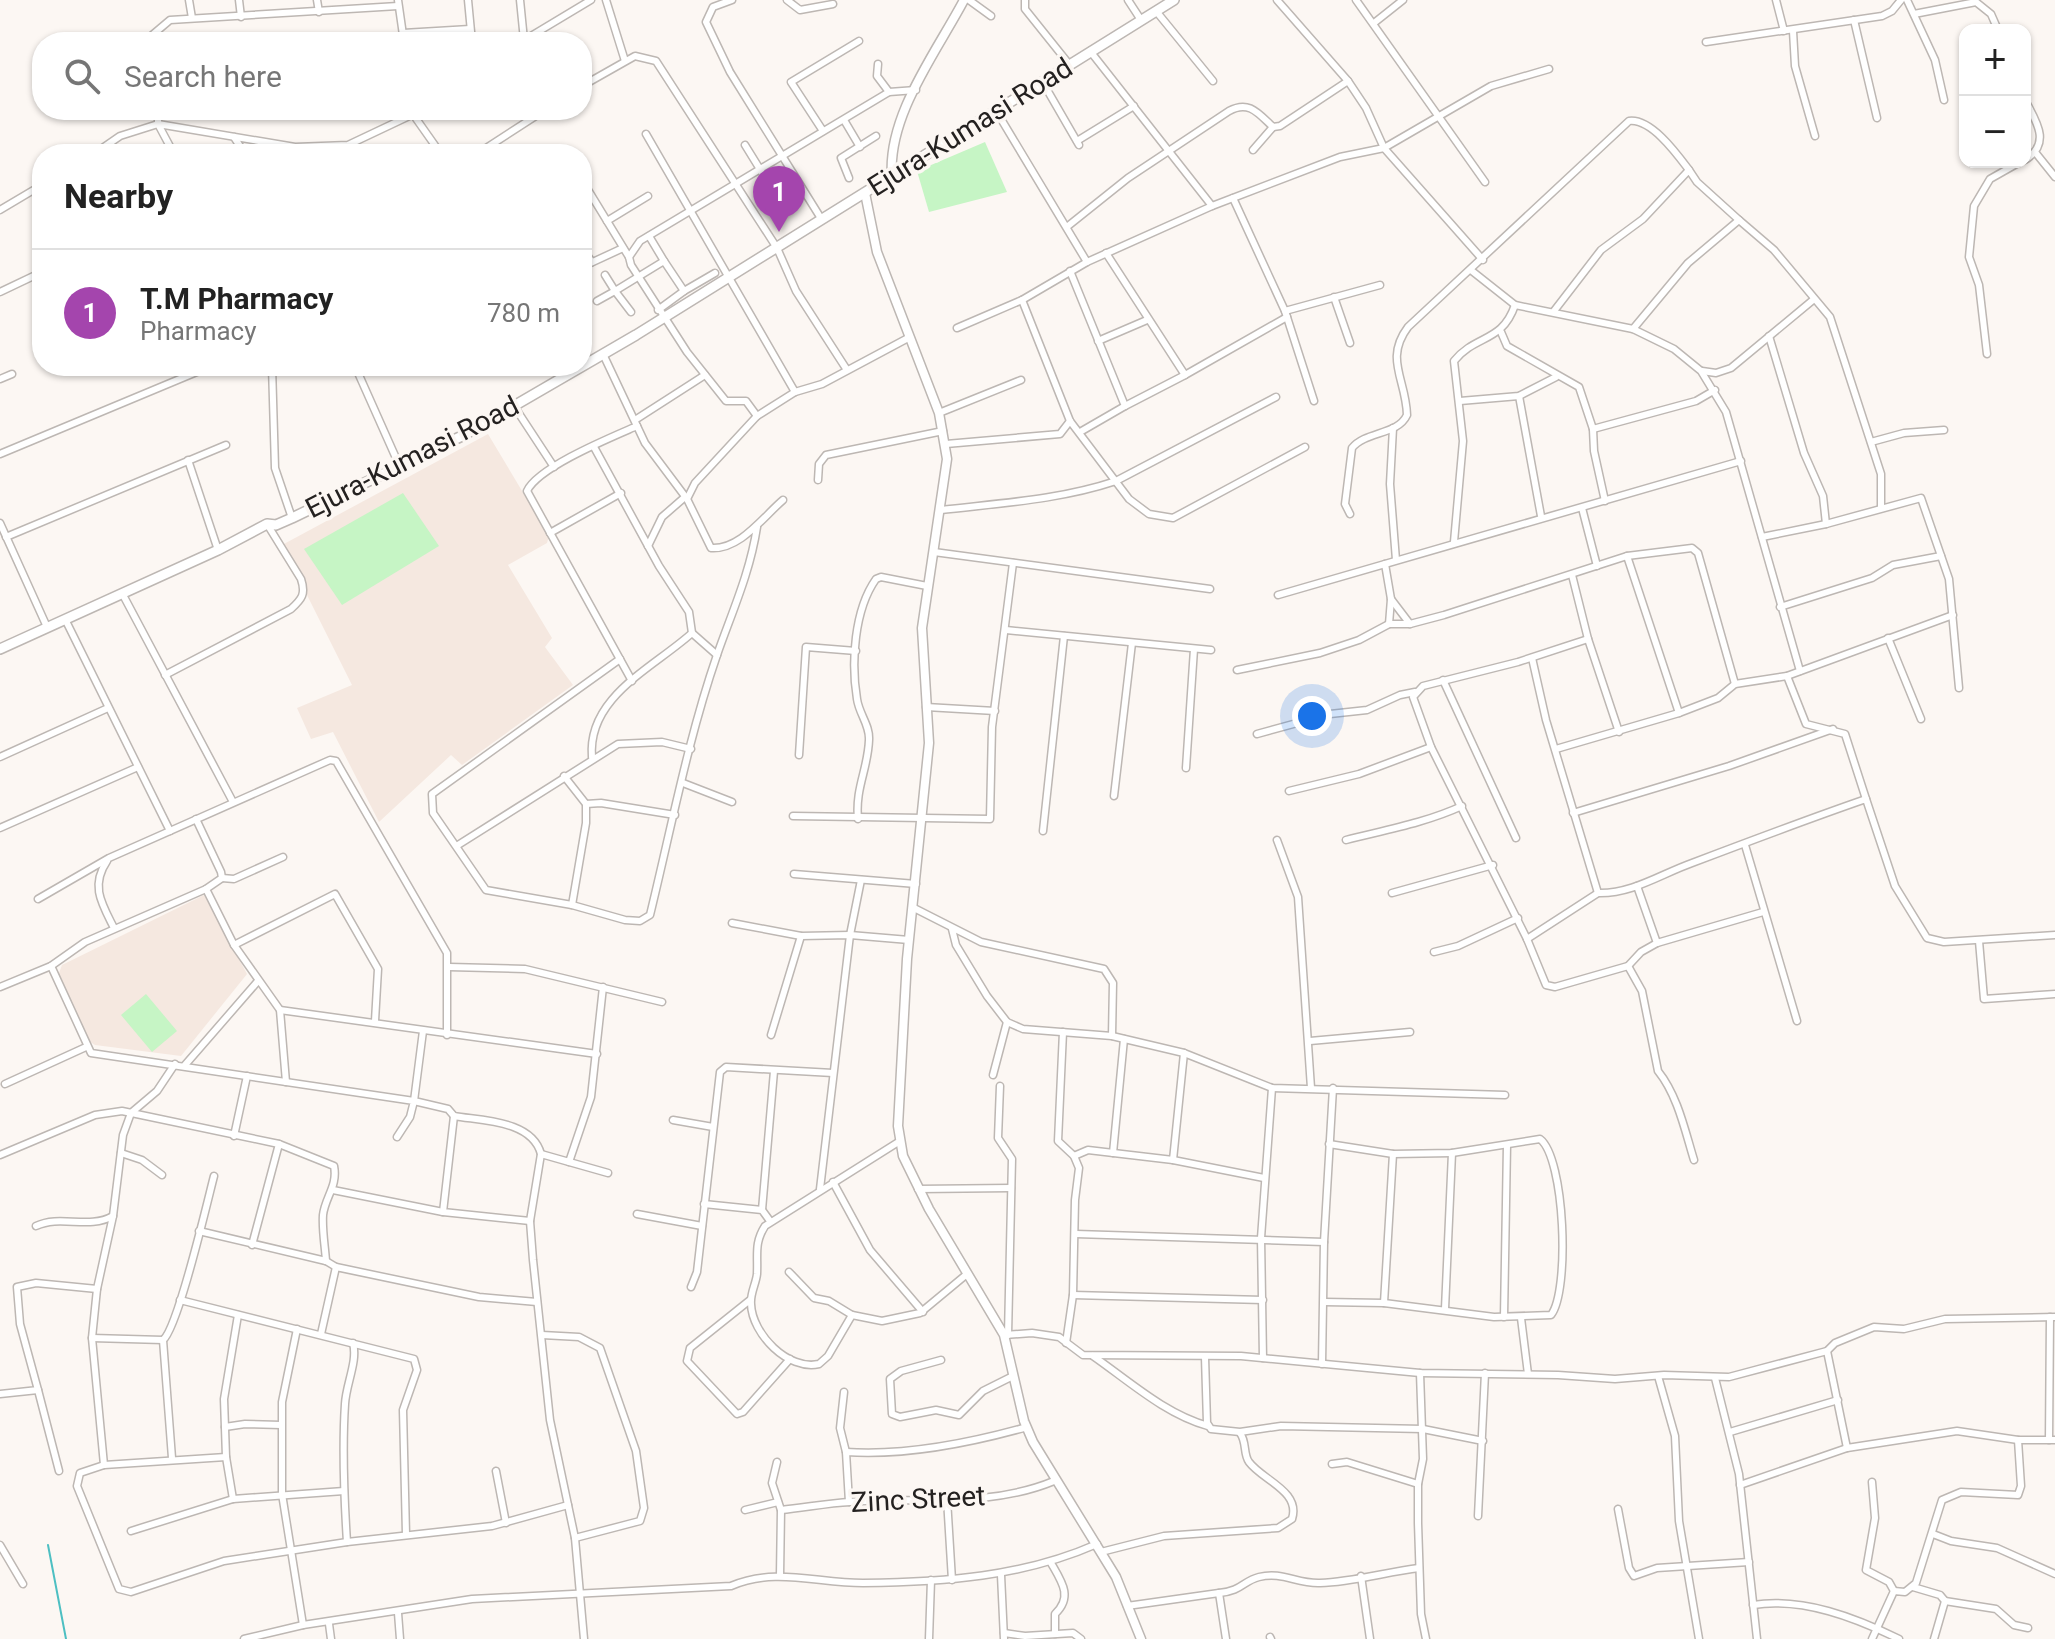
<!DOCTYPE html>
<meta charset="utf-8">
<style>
body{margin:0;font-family:Roboto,sans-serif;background:#f6f6f6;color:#222}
.controls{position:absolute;right:24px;top:24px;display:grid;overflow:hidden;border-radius:16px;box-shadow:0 2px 6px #0004}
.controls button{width:72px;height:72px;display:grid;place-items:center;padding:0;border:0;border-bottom:2px solid #e0e0e0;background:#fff;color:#222;font:40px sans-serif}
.you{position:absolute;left:1312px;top:716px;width:28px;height:28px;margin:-20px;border:6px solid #fff;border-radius:50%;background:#1a73e8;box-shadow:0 0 0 12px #1a73e833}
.badge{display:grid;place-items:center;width:52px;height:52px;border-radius:50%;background:#a445ad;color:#fff;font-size:26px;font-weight:700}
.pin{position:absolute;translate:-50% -66px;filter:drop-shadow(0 2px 4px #0008)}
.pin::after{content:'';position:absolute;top:42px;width:28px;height:24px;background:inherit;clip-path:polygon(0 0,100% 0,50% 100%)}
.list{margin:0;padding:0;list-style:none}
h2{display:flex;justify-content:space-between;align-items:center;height:104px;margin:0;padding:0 32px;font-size:34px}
h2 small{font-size:26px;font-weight:400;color:#767676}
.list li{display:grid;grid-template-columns:52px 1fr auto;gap:24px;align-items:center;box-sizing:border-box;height:128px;padding:0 32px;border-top:2px solid #e0e0e0}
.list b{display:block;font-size:30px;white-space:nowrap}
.list p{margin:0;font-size:26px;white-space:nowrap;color:#767676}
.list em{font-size:26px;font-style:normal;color:#767676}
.icon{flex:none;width:44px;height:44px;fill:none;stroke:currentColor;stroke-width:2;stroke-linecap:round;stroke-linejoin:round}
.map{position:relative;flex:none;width:2055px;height:1639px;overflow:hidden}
.search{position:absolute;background:#fff;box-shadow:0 2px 6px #0004;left:32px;top:32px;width:560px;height:88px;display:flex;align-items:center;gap:20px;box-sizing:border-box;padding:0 28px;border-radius:32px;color:#767676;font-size:30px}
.panel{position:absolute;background:#fff;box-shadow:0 2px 6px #0004;left:32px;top:144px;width:560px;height:232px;border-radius:32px}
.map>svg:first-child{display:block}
</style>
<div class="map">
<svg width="2055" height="1639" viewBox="0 0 2055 1639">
<rect width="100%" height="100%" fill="#fcf7f3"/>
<g fill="#f5e8e0">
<polygon points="488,434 549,536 547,543 508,565 552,638 545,647 573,685 462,765 451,755 379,822 333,732 311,739 297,708 352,685 282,545"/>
<polygon points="204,895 247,974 181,1056 95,1045 89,1041 58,976 62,965"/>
</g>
<g fill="#c6f5c5">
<polygon points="985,142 1007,192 929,212 917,171"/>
<polygon points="403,493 439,546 342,605 304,549"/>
<polygon points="146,994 177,1031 152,1052 121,1015"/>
</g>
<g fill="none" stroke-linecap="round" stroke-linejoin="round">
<polyline stroke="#4dbfc2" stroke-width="2" points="48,1545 66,1639"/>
<defs>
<g id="street">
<polyline points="189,0 192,18"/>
<polyline points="239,0 241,17"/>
<polyline points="317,0 319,12"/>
<polyline points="398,0 404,42"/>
<polyline points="468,0 472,42"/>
<polyline points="520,0 524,40"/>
<polyline points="606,0 625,61"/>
<polyline points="732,0 713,7 706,22 730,72 822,220"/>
<polyline points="787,0 800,10 833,4"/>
<polyline points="969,0 991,16"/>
<polyline points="1025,0 1025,9 1069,64"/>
<polyline points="1128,0 1141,20"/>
<polyline points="1277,0 1348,81 1366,108 1384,148 1483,260"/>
<polyline points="1356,0 1485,182"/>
<polyline points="1776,0 1784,31"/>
<polyline points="1907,0 1935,60 1944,100"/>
<polyline points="1156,11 1213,81"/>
<polyline points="1914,14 1976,2 1991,14 1998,30"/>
<polyline points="1854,20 1877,118"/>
<polyline points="1374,23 1403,0"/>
<polyline points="1793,31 1795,66 1815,136"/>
<polyline points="403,33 470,29"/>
<polyline points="144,42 170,20 398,6"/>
<polyline points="521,42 591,0"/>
<polyline points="1706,42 1882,16 1892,11 1901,0"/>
<polyline points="1090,51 1212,206"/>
<polyline points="878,64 877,76 889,92"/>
<polyline points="1042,81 1079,145"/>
<polyline points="582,86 635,56 656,61 777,248 796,291 847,370"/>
<path d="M 2025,100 C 2036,121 2052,143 2025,160"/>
<polyline points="995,109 1087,262"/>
<polyline points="158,110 158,124 174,154"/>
<polyline points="410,110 441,154"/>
<polyline points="844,120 860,147"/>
<polyline points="823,131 791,82 859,41"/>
<polyline points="646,134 795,392"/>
<polyline points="234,137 245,154"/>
<polyline points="1077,141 1134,106"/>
<polyline points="745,145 784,208"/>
<polyline points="1253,150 1273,127"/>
<polyline points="2035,152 2055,177"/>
<polyline points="94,154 120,136 158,124 295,147 348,145 422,110"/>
<polyline points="477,154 545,110"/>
<polyline points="849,178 841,158 876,136"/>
<polyline points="582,180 629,257"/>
<polyline points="1233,198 1285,311 1314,401"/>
<polyline points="0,210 42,185"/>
<polyline points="607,221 648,196"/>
<path d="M 1068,226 L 1128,178 L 1229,111 C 1249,100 1258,113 1273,127 L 1280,126 L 1348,81"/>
<polyline points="649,236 664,261"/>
<polyline points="582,248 592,262"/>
<polyline points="1106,253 1185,375 1287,317"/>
<polyline points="582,267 623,248"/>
<polyline points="1070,271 1125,406 1080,432"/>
<polyline points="1472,271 1515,305 1633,329 1674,349 1701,371 1726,412 1800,671"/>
<polyline points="684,291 715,273"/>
<polyline points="0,292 42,272"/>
<polyline points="1334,297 1350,343"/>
<polyline points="597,301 615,291 605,275"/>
<polyline points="1285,311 1380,285"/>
<polyline points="1554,311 1601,250 1643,219 1689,170 1697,182 1739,220"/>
<polyline points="631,312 615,291 664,261 684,291 658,310"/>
<polyline points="957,328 1022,300"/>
<polyline points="1633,329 1688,263 1739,220 1774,250 1830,317 1881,474 1881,508"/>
<polyline points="1501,332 1507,346 1579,387 1593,429 1696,401 1715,390"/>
<polyline points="1769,336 1804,453 1823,496 1826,524"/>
<polyline points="1098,341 1147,320"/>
<path d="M 603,354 L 645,443 L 687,499 L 711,548 C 740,550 763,517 783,500"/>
<polyline points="1987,354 1979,285 1969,257 1974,206 1990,179 2020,162"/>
<polyline points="272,366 275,468 292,518"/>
<polyline points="355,366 400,467"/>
<polyline points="1702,371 1716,373 1731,368 1813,300"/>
<polyline points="0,379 12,374"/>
<polyline points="1519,396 1541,516"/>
<polyline points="1460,401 1519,396 1556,377"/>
<polyline points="514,406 554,467"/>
<polyline points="1125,406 1185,375"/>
<polyline points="939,413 1021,380"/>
<polyline points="757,416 746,401 726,401 687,352 631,265 629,257 640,241 889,92 916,90"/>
<polyline points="635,420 705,375"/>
<polyline points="1393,428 1390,484 1396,560"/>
<polyline points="1593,429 1594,451 1605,501"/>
<polyline points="1871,442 1904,433 1944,430"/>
<polyline points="946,444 1060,434 1070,421"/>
<polyline points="594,447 659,566 689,612 692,633"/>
<polyline points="1305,447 1173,518 1149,514 1129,499 1070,421 1022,300 1087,262 1212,206 1340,157 1384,148 1491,86 1549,69"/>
<polyline points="0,454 211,366"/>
<polyline points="188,460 218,550"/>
<polyline points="818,480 819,464 826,455 943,431"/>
<polyline points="687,499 695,483 757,416 795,392 822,384 910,337"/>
<polyline points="1582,508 1597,566"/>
<path d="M 941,510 C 1000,503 1059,500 1116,481 L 1276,397"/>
<path d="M 1350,514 L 1345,504 L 1352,448 C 1366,431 1398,435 1407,415 C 1406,379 1384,359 1408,327 L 1629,121 C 1651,118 1677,154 1689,170"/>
<polyline points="0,523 47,627"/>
<polyline points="550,533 621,493"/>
<polyline points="6,537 226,445"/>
<polyline points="1762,537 1826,524 1921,498 1949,579 1959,688"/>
<path d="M 1454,542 L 1463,441 L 1454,361 C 1476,334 1502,343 1515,305"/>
<polyline points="648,546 662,517 685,497"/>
<polyline points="934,552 1210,589"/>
<polyline points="1627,556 1679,713"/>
<polyline points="1385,564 1391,599 1389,624"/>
<polyline points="1572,575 1588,639 1619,732"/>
<polyline points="122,593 233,802"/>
<polyline points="1278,595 1741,461"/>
<polyline points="1391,599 1410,624"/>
<polyline points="1780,607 1872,578 1893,565 1941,556"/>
<polyline points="65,619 170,831"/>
<polyline points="1006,630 1211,650"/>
<polyline points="1888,638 1921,719"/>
<polyline points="1532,658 1546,720 1598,893"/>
<path d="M 620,659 L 432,794 L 433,813 L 486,890 L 572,905 L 625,920 L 640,921 L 650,915 C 671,829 688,739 717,655 C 732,612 750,573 757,527"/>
<polyline points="1237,670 1320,653 1359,640 1389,624 1410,624 1444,615 1627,556 1692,548 1698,553 1735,684"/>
<path d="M 165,675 L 291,609 C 302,599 306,594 301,579 L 267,524"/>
<polyline points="1787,676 1806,724 1845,734 1866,799"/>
<polyline points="1443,680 1516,838"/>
<path d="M 632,681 L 527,491 C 538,467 612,437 637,426"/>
<polyline points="926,707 995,711"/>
<polyline points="1257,734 1330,714 1367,710 1400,695 1415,692"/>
<polyline points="1556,749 1679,713 1718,698 1735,684 1787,676 1953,615"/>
<polyline points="799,755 806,647 856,651"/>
<polyline points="0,757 108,708"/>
<path d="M 592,757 C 587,697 653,668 692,633 L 717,655"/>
<polyline points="1186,768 1194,649"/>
<polyline points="564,776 586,804 586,823 572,905"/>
<polyline points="683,783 732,802"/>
<polyline points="1289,791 1359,774 1431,747"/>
<polyline points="1114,796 1132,643"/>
<polyline points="586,804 601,803 675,815"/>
<polyline points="1573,813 1729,766 1833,729"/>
<polyline points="793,816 990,819 992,727 1013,563"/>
<polyline points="196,819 221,872 222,878 206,889 234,945 280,1010 286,1082"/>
<path d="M 858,819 C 855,788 868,769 869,740 C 870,725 859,714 857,699 C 851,663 854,610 876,579 L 881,577 L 927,586"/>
<polyline points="0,828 138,767"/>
<polyline points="1043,831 1064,636"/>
<polyline points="1277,840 1298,897 1311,1088"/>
<path d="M 1346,840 C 1385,830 1425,823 1462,806"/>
<polyline points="458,845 618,744 662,742 691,749"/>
<polyline points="1745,845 1797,1021"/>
<path d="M 107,861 C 90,886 102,904 114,928"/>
<polyline points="794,874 916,884"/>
<polyline points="222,878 234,879 283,857"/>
<polyline points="1637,886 1657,943"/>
<polyline points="1392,893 1493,865"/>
<polyline points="38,899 109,858 330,760 336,761 447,953 447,1035"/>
<polyline points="912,907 981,942 1104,969 1113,983 1112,1036"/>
<path d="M 1763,912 L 1657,943 L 1641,952 L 1628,966 L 1555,987 L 1546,985 L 1527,939 L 1598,893 C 1632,894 1661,874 1692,863 C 1750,841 1808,819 1866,799 L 1895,886 L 1927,938 L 1944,942 L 2055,935"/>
<polyline points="732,923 801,936 850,935 909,940"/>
<polyline points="952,929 956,945 987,996 1007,1022 1023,1029 1112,1036 1184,1053 1272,1088 1505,1095"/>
<polyline points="1527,939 1431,747 1413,697 1423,686 1518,662 1588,639"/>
<polyline points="1979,941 1984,999 2055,994"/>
<polyline points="234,945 335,894 378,969 375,1021"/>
<polyline points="1434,952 1458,946 1518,918"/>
<polyline points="51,966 91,1053 414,1101 410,1117 397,1137"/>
<path d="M 1628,966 L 1642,991 L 1658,1071 C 1678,1096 1685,1131 1694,1160"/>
<polyline points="449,967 525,969 662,1002"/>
<polyline points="0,987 51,966 85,942 206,889"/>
<polyline points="280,1010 597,1054"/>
<path d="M 423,1031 L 414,1101 L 448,1109 L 454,1116 C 482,1121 532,1120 541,1154 L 530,1221 L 533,1260 L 550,1420 L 575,1538 L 584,1639"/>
<polyline points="1063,1032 1058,1141 1074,1156 1079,1168 1075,1200 1073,1295 1066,1343"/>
<polyline points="771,1035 801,936"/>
<polyline points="1310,1041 1410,1032"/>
<polyline points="185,1065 258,981"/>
<polyline points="993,1075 1007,1022"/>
<polyline points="5,1084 86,1047"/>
<polyline points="1000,1086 998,1138 1012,1159 1008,1335"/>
<polyline points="454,1116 443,1212 530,1221"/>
<polyline points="673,1120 713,1127"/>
<polyline points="234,1136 247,1076"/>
<path d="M 900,1141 L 765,1226 C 754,1243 758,1255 757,1274 C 756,1284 750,1293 751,1304 C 752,1334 788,1371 819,1364 L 828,1356 L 852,1315 L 882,1321 L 920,1313 L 967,1274"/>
<path d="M 1329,1144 L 1393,1154 L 1452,1153 L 1540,1139 C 1565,1158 1570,1291 1551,1315 L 1494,1317 L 1384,1303"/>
<polyline points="121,1153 142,1160 162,1175"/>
<polyline points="1113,1153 1124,1039"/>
<polyline points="541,1154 608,1173"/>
<path d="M 0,1155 L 95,1115 L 122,1111 L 279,1144 L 334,1166 C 338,1186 325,1197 323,1215 C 322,1230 325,1246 326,1261"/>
<polyline points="1074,1156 1088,1150 1173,1160 1184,1053"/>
<polyline points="1173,1160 1264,1178"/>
<polyline points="569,1162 591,1097 603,987"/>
<polyline points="833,1182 870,1250 923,1312"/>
<polyline points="820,1189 850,935 861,880"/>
<polyline points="918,1189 1011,1188"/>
<polyline points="333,1190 443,1212"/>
<polyline points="704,1204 762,1210 770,1221"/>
<polyline points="762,1210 774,1071"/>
<polyline points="637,1214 702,1226"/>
<path d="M 36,1226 C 61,1214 88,1230 113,1216"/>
<polyline points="199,1231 326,1261 336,1267 479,1297 537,1302"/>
<polyline points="1076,1234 1324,1242"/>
<polyline points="252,1245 279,1144"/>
<polyline points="789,1272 814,1298 829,1301 852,1315"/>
<polyline points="691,1287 697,1272 720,1072 726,1067 833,1073"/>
<polyline points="1073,1295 1263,1300"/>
<polyline points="180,1300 414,1359 417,1370 403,1410 406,1534"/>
<polyline points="750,1300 690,1348 687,1361 737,1414 743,1412 790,1359"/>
<polyline points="1324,1302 1384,1303 1393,1154"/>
<polyline points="1445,1309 1452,1153"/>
<polyline points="1504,1317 1507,1145"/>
<polyline points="1521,1318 1528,1374"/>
<polyline points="297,1329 282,1402 282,1494 303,1625"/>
<polyline points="321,1334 336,1267"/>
<polyline points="542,1335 579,1337 600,1348 636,1451 644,1508 640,1521 575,1538"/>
<polyline points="1004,1335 1032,1333 1059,1337 1083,1355 1241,1356 1420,1373 1558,1375 1615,1379 1664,1375 1729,1377 1827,1351 1835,1343 1874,1327 1904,1329 1945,1319 2055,1317"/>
<polyline points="92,1338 163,1340"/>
<polyline points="1827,1351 1847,1448 1957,1431 2018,1440 2055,1440"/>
<path d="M 1093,1356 C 1129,1381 1165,1414 1208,1426"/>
<polyline points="1205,1357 1207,1423 1211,1429 1240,1432 1281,1426 1423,1429 1483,1441"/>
<polyline points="1263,1358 1261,1238 1272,1088"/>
<polyline points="941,1360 901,1371 890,1379 892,1414 900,1417 936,1410 959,1415 983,1391 1013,1376"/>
<polyline points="1322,1364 1324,1242 1333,1088"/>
<polyline points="1420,1373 1423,1459 1418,1484 1418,1523 1421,1614 1426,1639"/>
<polyline points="1658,1376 1675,1436 1679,1521 1699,1639"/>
<polyline points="1715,1378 1739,1474 1757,1639"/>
<polyline points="38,1390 59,1471"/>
<polyline points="844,1392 840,1428 846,1452"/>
<polyline points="0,1394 38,1390 20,1324 17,1287 36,1283 97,1289"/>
<polyline points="225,1427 245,1424 281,1425"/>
<polyline points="1730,1432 1838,1400"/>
<polyline points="2049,1440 2050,1317"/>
<polyline points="226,1457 104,1465 80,1473 77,1486 119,1589 131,1592 224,1561 347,1542 492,1526 568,1505"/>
<path d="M 172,1458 L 163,1340 C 178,1328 207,1203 214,1176"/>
<polyline points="777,1462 772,1483 781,1510 780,1576"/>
<polyline points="1332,1464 1347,1462 1418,1484"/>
<polyline points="104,1465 92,1338 97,1289 113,1216 123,1135 131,1113 157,1091 175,1064"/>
<polyline points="496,1471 506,1523"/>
<polyline points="1872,1482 1875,1518 1866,1570 1889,1582 1894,1591"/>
<polyline points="1740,1485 1847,1448"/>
<polyline points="233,1499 226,1457 224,1399 238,1315"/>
<polyline points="947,1499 952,1580"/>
<path d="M 849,1502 L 846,1452 C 904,1456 970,1443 1027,1427"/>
<polyline points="1618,1509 1629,1568 1634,1576 1657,1568 1749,1562"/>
<polyline points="745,1510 778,1502"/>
<path d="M 781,1510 C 804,1508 827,1503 850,1502 C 918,1497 989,1508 1054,1481"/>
<polyline points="1478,1516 1485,1373"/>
<polyline points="131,1531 233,1499 344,1491"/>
<polyline points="1933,1534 1951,1541 1997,1548 2055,1574"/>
<path d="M 347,1542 C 344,1496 342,1450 345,1404 C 346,1384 358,1361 353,1343"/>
<polyline points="0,1545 23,1584"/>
<path d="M 1101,1552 L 1164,1536 L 1278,1528 L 1292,1519 C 1301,1491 1262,1480 1249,1462 C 1243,1454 1247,1442 1240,1433"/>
<path d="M 1051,1563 C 1062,1582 1073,1597 1055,1614 L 1055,1634"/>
<polyline points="1001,1575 1004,1639"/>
<polyline points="1361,1576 1370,1639"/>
<polyline points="1913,1587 1940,1595 1945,1601 1934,1639"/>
<path d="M 1219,1593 C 1242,1591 1243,1581 1259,1577 C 1282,1571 1297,1584 1320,1583 C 1353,1582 1386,1572 1419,1568"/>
<polyline points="1945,1601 1996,1609 2014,1625 2028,1628"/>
<path d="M 1753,1605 C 1803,1597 1856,1618 1899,1639"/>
<polyline points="1127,1606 1219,1593 1226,1639"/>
<polyline points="398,1613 400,1639"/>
<polyline points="329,1624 331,1639"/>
<polyline points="1004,1633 1025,1636 1073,1633 1081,1639"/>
<polyline points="1270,1637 1271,1639"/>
<path d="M 244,1639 L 303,1625 L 472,1599 L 731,1586 C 775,1567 816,1583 863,1583 C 944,1582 1022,1577 1097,1544"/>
<polyline points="929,1639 931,1580"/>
<polyline points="1872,1639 1894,1591 1905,1592 1916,1583 1942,1500 1961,1492 2018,1495 2021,1486 2018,1440"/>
</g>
<g id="secondary">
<path d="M 892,177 C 887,116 936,53 964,0"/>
<polyline points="865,193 877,252 939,413 947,459 922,628 929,743 907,959 898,1126 903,1156 929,1209 1004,1335 1024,1421 1033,1442 1116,1577 1141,1639"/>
</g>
<polyline id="primary" points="0,649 218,550 267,524 276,525 292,518 464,435 636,335 1174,0"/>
</defs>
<use href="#street" stroke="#bdb7b3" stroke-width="9"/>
<use href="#secondary" stroke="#bdb7b3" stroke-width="11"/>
<use href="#primary" stroke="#bdb7b3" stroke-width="12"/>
<use href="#street" stroke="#fff" stroke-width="6"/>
<use href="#secondary" stroke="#fff" stroke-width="8"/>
<use href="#primary" stroke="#fff" stroke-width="9"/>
</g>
<g text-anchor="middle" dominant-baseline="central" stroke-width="7" stroke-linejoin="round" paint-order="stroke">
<g font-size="28" fill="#242120" stroke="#fcf7f3">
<text transform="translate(970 127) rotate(-32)">Ejura-Kumasi Road</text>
<text transform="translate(412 457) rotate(-27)">Ejura-Kumasi Road</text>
<text transform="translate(918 1499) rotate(-3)">Zinc Street</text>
</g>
</g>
</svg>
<div class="controls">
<button>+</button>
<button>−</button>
</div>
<div class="you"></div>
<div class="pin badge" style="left:779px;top:232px">1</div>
<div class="search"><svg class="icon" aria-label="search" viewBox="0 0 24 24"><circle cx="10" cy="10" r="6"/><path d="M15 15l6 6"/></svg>Search here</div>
<section class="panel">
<h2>Nearby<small></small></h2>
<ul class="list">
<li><span class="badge">1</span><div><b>T.M Pharmacy</b><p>Pharmacy</p></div><em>780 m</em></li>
</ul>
</section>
</div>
